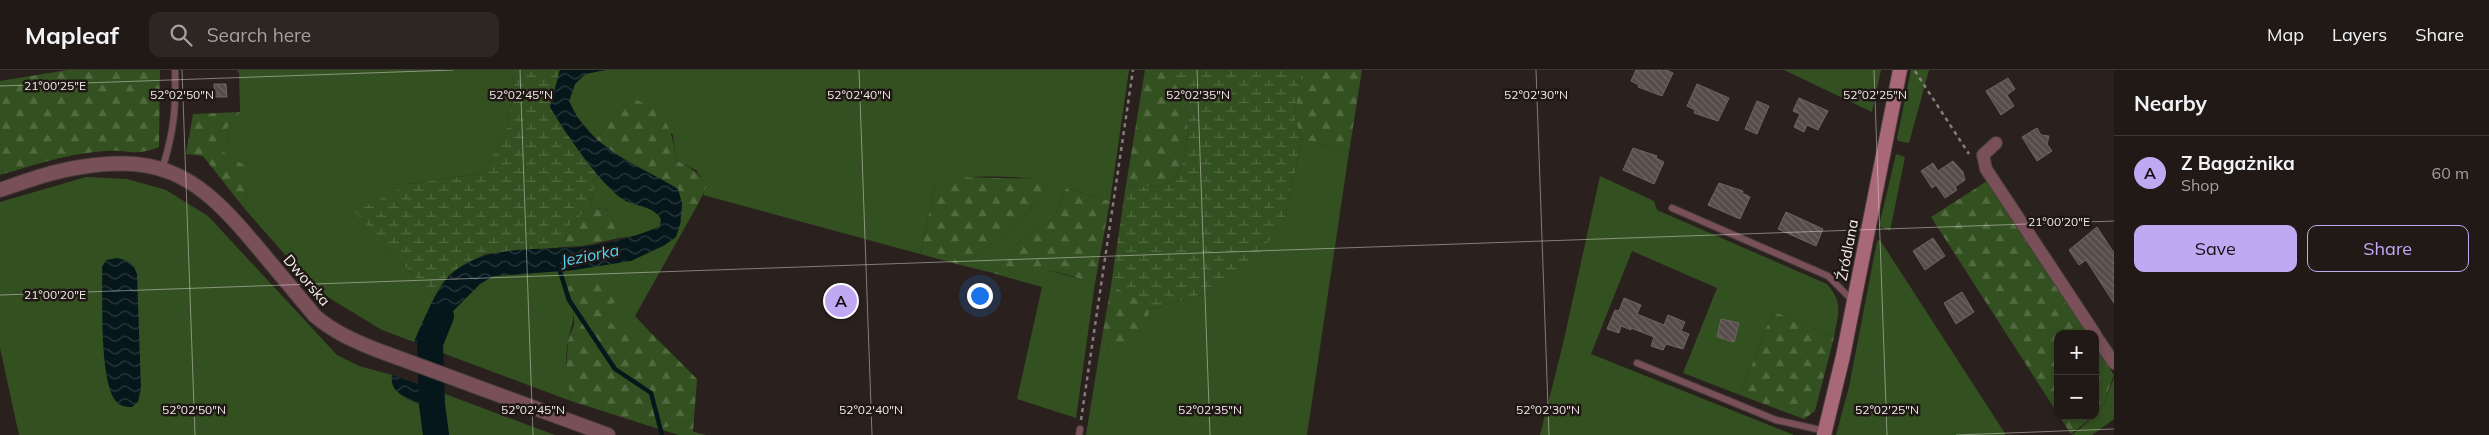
<!DOCTYPE html>
<meta charset="utf-8">
<style>
body{margin:0;font-family:Mulish,sans-serif;background:#2d2623;color:#f1f3f6}
.controls{position:absolute;right:15px;bottom:15px;display:grid;overflow:hidden;border-radius:10px;box-shadow:0 2px 8px #0003}
.controls button{width:45px;height:45px;display:grid;place-items:center;padding:0;border:0;border-bottom:1px solid #3d3835;background:#201916;color:#f1f3f6;font:25px sans-serif}
.you{position:absolute;left:979px;top:225px;width:18px;height:18px;margin:-12px;border:4px solid #fff;border-radius:50%;background:#1a73e8;box-shadow:0 0 0 8px #1a73e833}
.badge{display:grid;place-items:center;width:32px;height:32px;border-radius:50%;background:#c0a8f3;color:#111;font-size:16px;font-weight:700}
.pin{position:absolute;translate:-50% -50%;border:2px solid #fff;box-shadow:0 1px 5px #0006}
.list{margin:0;padding:0;list-style:none}
h2{display:flex;justify-content:space-between;align-items:center;height:65px;margin:0;padding:0 20px;font-size:21px}
h2 small{font-size:16px;font-weight:400;color:#a2a0a1}
.list li{display:grid;grid-template-columns:32px 1fr auto;gap:15px;align-items:center;box-sizing:border-box;height:75px;padding:0 20px;border-top:1px solid #3d3835}
.list b{display:block;font-size:19px;white-space:nowrap}
.list p{margin:0;font-size:16px;white-space:nowrap;color:#a2a0a1}
.list em{font-size:16px;font-style:normal;color:#a2a0a1}
.actions{display:flex;gap:10px;padding:15px 20px}
.actions a{flex:1;padding:11px 0;border:1px solid #c0a8f3;border-radius:10px;text-align:center;font-size:18px;color:#c0a8f3}
.actions .main{background:#c0a8f3;color:#111}
.icon{flex:none;width:28px;height:28px;fill:none;stroke:currentColor;stroke-width:2;stroke-linecap:round;stroke-linejoin:round}
.map{position:relative;flex:none;width:2114px;height:365px;overflow:hidden}
header{display:flex;align-items:center;gap:30px;box-sizing:border-box;height:70px;padding:0 25px;background:#201916;border-bottom:1px solid #3d3835}
header strong{font-size:24px}
nav{display:flex;gap:28px;margin-inline-start:auto;font-size:18px}
.search{width:350px;height:45px;background:#2d2623;display:flex;align-items:center;gap:12px;box-sizing:border-box;padding:0 18px;border-radius:10px;color:#a2a0a1;font-size:19px}
main{display:flex}
aside{flex:1;background:#201916}
.map>svg:first-child{display:block}
</style>
<header>
<strong>Mapleaf</strong>
<div class="search"><svg class="icon" aria-label="search" viewBox="0 0 24 24"><circle cx="10" cy="10" r="6"/><path d="M15 15l6 6"/></svg>Search here</div>
<nav><a>Map</a><a>Layers</a><a>Share</a></nav>
</header>
<main>
<div class="map">
<svg width="2114" height="365" viewBox="0 0 2114 365">
<defs>
<pattern id="forest-firs" width="22" height="20" patternUnits="userSpaceOnUse" patternTransform="scale(1.25)"><rect width="22" height="20" fill="#335120"/><path d="M5 1l3.5 6h-7zM16 11l3.5 6h-7z" fill="#516a40"/></pattern>
<pattern id="wetland-marsh" width="20" height="14" patternUnits="userSpaceOnUse" patternTransform="scale(1.25)"><rect width="20" height="14" fill="#335120"/><path d="M1 5h8M5 5V1M11 12h8M15 12V8" fill="none" stroke="#516a40"/></pattern>
<pattern id="water-waves" width="16" height="10" patternUnits="userSpaceOnUse" patternTransform="scale(1.25)"><rect width="16" height="10" fill="#06171c"/><path d="M0 5q4-4 8 0t8 0" fill="none" stroke="#2b393d"/></pattern>
<pattern id="building-back-hatch" width="6" height="6" patternUnits="userSpaceOnUse" patternTransform="scale(1.25)"><rect width="6" height="6" fill="#564c49"/><path d="M-1 5l2 2M0 0l6 6M5-1l2 2" fill="none" stroke="#6f6663"/></pattern>
</defs>
<rect width="100%" height="100%" fill="#2a211e"/>
<g fill="#335120">
<polygon points="237,0 511,0 515,19 505,66 481,104 408,114 385,176 435,228 414,272 382,260 316,220 244,138 249,113 219,80 228,71 226,60 240,42 239,3"/>
<path d="M 605,0 L 1129,0 L 1110,131 L 1066,118 L 1054,148 L 1020,171 L 993,203 L 961,195 L 1017,155 L 1050,113 C 1021,104 966,105 936,112 L 920,184 L 703,125 L 707,116 L 696,100 L 676,90 L 673,65 L 632,29 L 596,69 L 577,47 L 569,31 L 575,14 L 585,4 Z"/>
<polygon points="1784,0 1881,0 1872,42"/>
<polygon points="1911,0 1929,0 1909,73 1898,71 1897,68"/>
<polygon points="1302,69 1349,82 1307,365 1086,365 1102,267 1110,280 1146,255 1149,240 1207,223 1284,151"/>
<polygon points="1896,84 1905,87 1890,161 1879,156"/>
<polygon points="597,104 624,130 656,141 661,149 660,157 637,166 619,168 609,140 590,137"/>
<path d="M 1600,106 L 1654,131 L 1657,140 L 1827,214 C 1844,234 1838,243 1834,267 L 1773,241 L 1740,325 L 1683,303 L 1717,218 L 1632,181 L 1591,284 L 1794,365 L 1540,365 L 1563,274 Z"/>
<path d="M 86,107 L 127,109 L 166,120 L 208,146 L 337,285 L 359,296 L 392,305 C 390,321 406,329 418,333 L 429,348 L 432,365 L 19,365 L 0,278 L 0,132 Z"/>
<path d="M 682,134 L 698,134 L 635,246 L 651,263 L 612,255 L 604,242 L 614,233 L 574,240 C 574,252 570,260 568,271 C 564,291 568,312 571,331 L 437,281 L 452,242 L 480,214 L 493,206 L 574,200 L 680,155 Z"/>
<polygon points="1880,170 2006,365 1836,365 1849,317 1877,171"/>
<polygon points="1036,197 1095,213 1076,348 1017,329 1042,217 1006,207 1017,201"/>
<polygon points="2114,308 2114,349 2092,365 2072,365 2095,346 2103,335"/>
<polygon points="437,321 555,365 444,365"/>
<polygon points="671,356 706,365 679,365 659,359"/>
</g>
<g fill="url(#forest-firs)">
<path d="M 68,0 L 160,0 L 159,77 C 134,87 129,79 106,81 C 69,83 35,95 0,105 L 0,11 Z"/>
<path d="M 1145,0 L 1164,0 C 1170,7 1179,15 1182,24 C 1192,48 1191,104 1164,115 C 1154,119 1136,115 1126,115 Z"/>
<polygon points="1302,0 1362,0 1349,82 1302,69 1294,47"/>
<path d="M 632,28 C 665,42 672,55 676,90 C 690,97 699,102 707,116 L 698,134 L 682,134 L 678,119 L 629,94 L 596,69 Z"/>
<polygon points="240,42 226,60 228,72 220,80 244,95 249,113 244,138 203,86 186,84 193,44"/>
<polygon points="958,107 1037,109 1050,113 1017,155 961,195 920,184 936,112"/>
<polygon points="1987,111 2087,264 2058,264 2058,344 1931,147"/>
<path d="M 1066,118 L 1110,131 L 1095,213 C 1064,205 1036,190 1006,207 L 993,203 L 1020,171 L 1054,148 Z"/>
<polygon points="590,137 609,140 619,168 583,176 563,177 567,158"/>
<polygon points="598,204 617,225 614,233 604,242 612,254 651,263 697,309 693,362 671,356 659,359 571,331 566,302 568,271 574,255 574,240 560,220"/>
<polygon points="1111,216 1143,230 1149,240 1147,255 1123,280 1110,280 1102,267"/>
<polygon points="1773,241 1834,267 1815,341 1804,349 1740,325"/>
<polygon points="2095,277 2114,305 2103,335 2095,345"/>
<polygon points="2059,346 2094,346 2071,364"/>
</g>
<g fill="url(#wetland-marsh)">
<polygon points="511,0 560,0 550,37 566,63 597,104 590,137 567,158 563,177 485,184 449,205 435,228 385,176 355,142 408,114 481,104 505,66 515,19"/>
<path d="M 1164,0 L 1302,0 L 1294,47 L 1302,69 L 1284,151 L 1261,181 L 1207,223 L 1149,240 L 1143,230 L 1111,216 L 1126,115 C 1136,115 1154,119 1164,115 C 1191,104 1192,48 1182,24 C 1179,15 1170,7 1164,0 Z"/>
</g>
<g fill="url(#water-waves)">
<path d="M 560,0 L 605,0 L 585,4 L 575,14 L 569,31 C 590,80 636,93 678,119 L 682,134 L 680,155 L 676,167 L 665,175 L 631,191 L 574,200 L 493,206 L 480,214 L 452,242 L 437,281 L 414,272 C 421,256 437,216 450,205 C 485,173 538,181 582,177 C 608,174 636,167 660,156 L 661,149 C 652,135 637,137 624,130 C 601,116 565,62 550,37 Z"/>
<path d="M 117,188 C 128,191 133,192 137,204 L 141,318 L 138,332 L 132,337 C 125,337 119,336 115,330 C 99,307 103,227 102,197 L 106,190 Z"/>
<path d="M 392,305 L 437,321 L 444,365 L 432,365 C 430,354 427,345 420,335 C 412,326 389,327 392,305 Z"/>
</g>
<g fill="none" stroke-linecap="round" stroke-linejoin="round">
<polyline stroke="#06171c" stroke-width="4.5" points="558,195 569,230 615,299 651,323 662,365"/>
<polyline stroke="#06171c" stroke-width="26" points="436,365 432,334 430,273 441,246"/>
</g>
<g fill="url(#building-back-hatch)" stroke="#6e6460">
<polygon points="1636,0 1666,0 1673,3 1662,26 1638,17 1639,15 1631,11"/>
<polygon points="2008,8 2015,19 2007,25 2014,36 2001,45 1986,21"/>
<polygon points="214,14 226,14 227,27 214,27"/>
<polygon points="1697,14 1729,28 1718,51 1694,43 1695,40 1687,36"/>
<polygon points="1799,28 1828,41 1818,60 1807,55 1804,62 1794,57 1800,44 1793,41"/>
<polygon points="1757,31 1769,36 1757,64 1745,59"/>
<polygon points="2037,58 2041,65 2049,66 2047,74 2052,81 2037,91 2022,67"/>
<polygon points="1633,78 1657,86 1656,88 1664,92 1654,114 1623,100"/>
<polygon points="1953,91 1963,102 1965,110 1955,117 1957,120 1945,128 1936,115 1932,118 1921,101 1933,93 1938,101"/>
<polygon points="1719,113 1743,121 1742,123 1750,127 1740,149 1708,135"/>
<polygon points="1786,142 1823,159 1816,176 1778,159"/>
<polygon points="2097,157 2114,183 2114,233 2086,190 2079,195 2069,180"/>
<polygon points="1933,168 1945,186 1925,200 1913,181"/>
<polygon points="1962,222 1974,242 1956,254 1944,233"/>
<polygon points="1624,228 1641,235 1637,244 1664,255 1668,245 1685,252 1681,261 1689,264 1683,279 1666,274 1663,280 1651,276 1654,267 1631,258 1631,260 1621,256 1619,263 1607,259 1615,240 1619,241"/>
<polygon points="1721,249 1739,253 1734,272 1717,267"/>
</g>
<g fill="none" stroke-linecap="round" stroke-linejoin="round">
<defs>
<g id="service">
<path d="M 162,100 C 174,61 176,40 175,0"/>
<polyline points="1672,138 1828,206 1853,231"/>
<polyline points="1637,293 1776,350 1825,361"/>
<polyline points="1079,365 1080,359"/>
</g>
<g id="minor">
<polyline points="1996,73 1983,85 1986,99 2095,264"/>
<polyline points="2095,265 2114,293"/>
</g>
<path id="tertiary" d="M 0,120 C 26,111 53,101 81,97 C 166,83 202,111 254,173 C 274,197 295,222 315,246 C 334,262 354,271 377,280 L 608,365"/>
<polyline id="secondary" points="1824,365 1843,286 1900,0"/>
</defs>
<use href="#service" stroke="#463d3a" stroke-width="8"/>
<use href="#minor" stroke="#463d3a" stroke-width="14"/>
<use href="#tertiary" stroke="#463d3a" stroke-width="16"/>
<use href="#secondary" stroke="#463d3a" stroke-width="16"/>
<g stroke="#857d7b" stroke-width="2.5" stroke-dasharray="4 4" stroke-linecap="butt">
<polyline points="1915,1 1969,84"/>
<polyline points="1081,350 1133,0"/>
</g>
<use href="#service" stroke="#795058" stroke-width="6"/>
<use href="#minor" stroke="#795058" stroke-width="12"/>
<use href="#tertiary" stroke="#795058" stroke-width="14"/>
<use href="#secondary" stroke="#a86875" stroke-width="14"/>
</g>
<path fill="none" stroke="#f1ebe9" stroke-width="1" stroke-opacity="0.45" d="M 182,0 L 195,365M 520,0 L 533,365M 859,0 L 872,365M 1197,0 L 1210,365M 1536,0 L 1549,365M 1874,0 L 1887,365M 0,16 L 453,0M 0,225 L 2114,151M 1956,365 L 2114,359"/>
<g text-anchor="middle" dominant-baseline="central" stroke-width="5" stroke-linejoin="round" paint-order="stroke">
<g font-size="15" fill="#f1ebe9" stroke="#201815">
<text transform="translate(1847 180) rotate(-79)">Źródlana</text>
<text transform="translate(307 210) rotate(49)">Dworska</text>
</g>
<g font-size="16" font-style="italic" fill="#52d6fa" stroke="#201815">
<text transform="translate(590 185) rotate(-11)">Jeziorka</text>
</g>
</g>
<g font-size="12" text-anchor="middle" fill="#f1ebe9" stroke="#201815" stroke-width="5" stroke-linejoin="round" paint-order="stroke">
<text x="55" y="20">21°00'25"E</text>
<text x="182" y="29">52°02'50"N</text>
<text x="521" y="29">52°02'45"N</text>
<text x="859" y="29">52°02'40"N</text>
<text x="1198" y="29">52°02'35"N</text>
<text x="1536" y="29">52°02'30"N</text>
<text x="1875" y="29">52°02'25"N</text>
<text x="2059" y="156">21°00'20"E</text>
<text x="55" y="229">21°00'20"E</text>
<text x="194" y="344">52°02'50"N</text>
<text x="533" y="344">52°02'45"N</text>
<text x="871" y="344">52°02'40"N</text>
<text x="1210" y="344">52°02'35"N</text>
<text x="1548" y="344">52°02'30"N</text>
<text x="1887" y="344">52°02'25"N</text>
</g>
</svg>
<div class="controls">
<button>+</button>
<button>−</button>
</div>
<div class="you"></div>
<div class="pin badge" style="left:841px;top:231px">A</div>
</div>
<aside>
<h2>Nearby<small></small></h2>
<ul class="list">
<li><span class="badge">A</span><div><b>Z Bagażnika</b><p>Shop</p></div><em>60 m</em></li>
</ul>
<div class="actions"><a class="main">Save</a><a>Share</a></div>
</aside>
</main>
